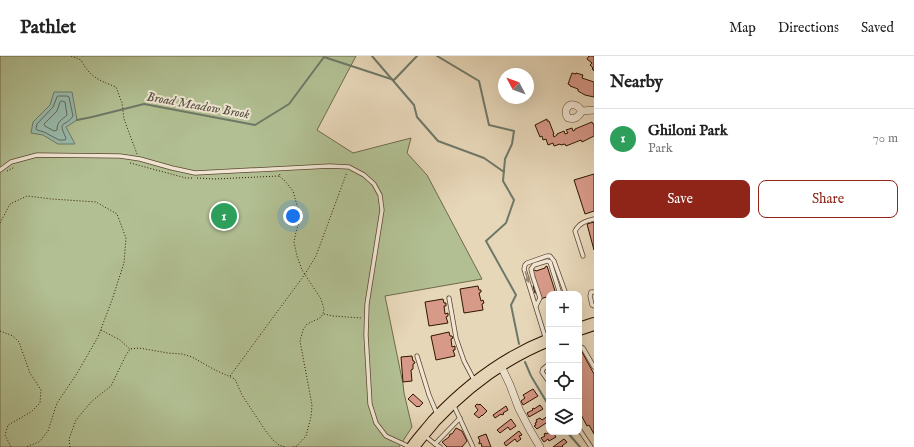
<!DOCTYPE html>
<meta charset="utf-8">
<style>
body{margin:0;font-family:"IM FELL English",serif;background:#f2f2f2;color:#222}
.controls{position:absolute;right:12px;bottom:12px;display:grid;overflow:hidden;border-radius:8px;box-shadow:0 4px 16px #0002}
.controls button{width:36px;height:36px;display:grid;place-items:center;padding:0;border:0;border-bottom:1px solid #e0e0e0;background:#fff;color:#222;font:20px sans-serif}
.compass{position:absolute;left:498px;top:12px;width:36px;height:36px;border-radius:50%;background:#fff;box-shadow:0 4px 16px #0002;rotate:311deg}
.you{position:absolute;left:293px;top:160px;width:14px;height:14px;margin:-10px;border:3px solid #fff;border-radius:50%;background:#1a73e8;box-shadow:0 0 0 6px #1a73e833}
.badge{display:grid;place-items:center;width:26px;height:26px;border-radius:50%;background:#8f2418;color:#fff;font-size:13px;font-weight:700}
.pin{position:absolute;translate:-50% -50%;border:2px solid #fff;box-shadow:0 1px 4px #0006}
.list{margin:0;padding:0;list-style:none}
h2{display:flex;justify-content:space-between;align-items:center;height:52px;margin:0;padding:0 16px;font-size:17px}
h2 small{font-size:13px;font-weight:400;color:#767676}
.list li{display:grid;grid-template-columns:26px 1fr auto;gap:12px;align-items:center;box-sizing:border-box;height:60px;padding:0 16px;border-top:1px solid #e0e0e0}
.list b{display:block;font-size:15px;white-space:nowrap}
.list p{margin:0;font-size:13px;white-space:nowrap;color:#767676}
.list em{font-size:13px;font-style:normal;color:#767676}
.actions{display:flex;gap:8px;padding:12px 16px}
.actions a{flex:1;padding:9px 0;border:1px solid #8f2418;border-radius:8px;text-align:center;font-size:14px;color:#8f2418}
.actions .main{background:#8f2418;color:#fff}
.icon{flex:none;width:22px;height:22px;fill:none;stroke:currentColor;stroke-width:2;stroke-linecap:round;stroke-linejoin:round}
.map{position:relative;flex:none;width:594px;height:391px;overflow:hidden}
header{display:flex;align-items:center;gap:24px;box-sizing:border-box;height:56px;padding:0 20px;background:#fff;border-bottom:1px solid #e0e0e0}
header strong{font-size:19px}
nav{display:flex;gap:22px;margin-inline-start:auto;font-size:14px}
main{display:flex}
aside{flex:1;background:#fff}
.map>svg:first-child{display:block}
</style>
<header>
<strong>Pathlet</strong>
<nav><a>Map</a><a>Directions</a><a>Saved</a></nav>
</header>
<main>
<div class="map">
<svg width="594" height="391" viewBox="0 0 594 391">
<rect width="100%" height="100%" fill="#e7d7b9"/>
<filter id="stains"><feTurbulence type="fractalNoise" baseFrequency=".005" numOctaves="4"/><feColorMatrix values="0 0 0 0 .2 0 0 0 0 .09 0 0 0 0 .02 0 0 0 .5 -.17"/></filter>
<radialGradient id="worn" r=".72"><stop offset=".6" stop-color="#630" stop-opacity="0"/><stop offset="1" stop-color="#630" stop-opacity=".3"/></radialGradient>
<polygon fill="#b1bf92" stroke="#706a4a" points="0,0 356,0 317,74 353,97 411,82 407,97 427,119 482,223 385,240 403,328 404,337 412,371 399,391 0,391"/>
<polygon fill="#97baac" stroke="#6e7868" points="54,36 72,36 77,64 66,71 75,88 58,88 43,79 31,77 33,66 50,49"/>
<g fill="none" stroke-linecap="round" stroke-linejoin="round">
<g stroke="#646858" stroke-width="1">
<path d="M 58,40 L 67,40 L 69,41 L 73,60 C 65,72 57,63 66,82 L 65,84 L 59,84 L 44,76 L 37,74 L 36,73 L 37,68 L 53,51 L 57,41 Z"/>
<path d="M 62,45 L 65,46 L 67,59 C 62,64 57,65 57,74 L 54,75 L 45,70 L 44,68 L 57,55 L 60,46 Z"/>
</g>
<g stroke="#6e7868" stroke-width="2">
<polyline points="372,0 414,49 417,61 438,85 484,102 504,116"/>
<polyline points="437,0 479,25 489,69 514,75 512,88 505,103 503,125 514,144 506,167 486,185 516,239 511,249 519,288"/>
<polyline points="77,64 92,61 144,48 255,69 289,48 324,1 394,24 417,0"/>
<polyline points="525,306 531,320 549,350"/>
<polyline points="567,376 580,391"/>
</g>
</g>
<g fill="#d79988" stroke="#301503">
<polygon points="589,0 594,0 594,15 592,13 593,12 590,9 592,7 587,3"/>
<polygon points="572,17 576,18 576,17 583,19 582,22 594,26 594,41 585,39 578,35 578,33 570,30 570,29 568,28"/>
<polygon points="547,63 547,65 549,65 554,78 553,78 554,81 557,79 557,78 564,75 565,78 568,77 566,74 572,72 573,75 575,74 575,73 592,66 593,68 594,68 594,80 582,86 581,84 566,90 565,88 561,89 560,88 554,90 553,87 548,89 546,83 543,84 542,80 540,81 535,69"/>
<polygon points="594,118 594,155 585,158 574,124"/>
<polygon points="594,166 594,194 587,168"/>
<polygon points="547,210 556,238 549,238 549,241 546,242 546,241 541,243 539,236 535,237 533,230 537,229 532,215 535,214 536,215 545,212 545,211"/>
<polygon points="478,230 479,234 481,234 481,236 479,237 481,245 483,244 484,247 482,248 483,254 464,257 460,233"/>
<polygon points="443,243 444,247 446,247 446,250 444,250 445,258 448,257 448,260 446,261 448,267 429,270 425,246"/>
<polygon points="449,276 450,280 452,280 453,282 451,283 452,291 455,290 455,294 453,294 455,300 436,304 431,280"/>
<polygon points="582,296 594,318 594,378 589,369 587,370 579,355 579,298"/>
<polygon points="412,300 413,305 414,305 415,307 413,308 413,313 411,314 412,325 403,326 401,301"/>
<polygon points="533,333 538,340 523,349 521,345 525,342 523,339"/>
<polygon points="413,338 423,347 419,351 418,350 417,351 408,343"/>
<polygon points="477,348 479,349 480,348 487,355 482,360 482,359 479,362 474,358 478,354 475,350"/>
<polygon points="540,349 543,353 529,361 527,357 533,354 532,353 534,352 534,353"/>
<polygon points="506,350 508,354 503,357 504,358 502,359 501,358 495,362 493,359"/>
<polygon points="548,360 549,365 537,373 534,370 536,369 535,367 537,366 536,364 540,362 542,364"/>
<polygon points="511,363 516,370 510,374 508,371 500,377 497,374"/>
<polygon points="456,372 462,375 467,385 462,391 447,391 442,386 449,381 450,378 452,378"/>
<polygon points="519,375 522,379 519,380 521,383 517,386 515,383 506,390 504,387"/>
<polygon points="550,376 557,376 554,378 556,381 549,385 548,383 544,386 541,382 545,380 544,378 546,377 546,378"/>
<polygon points="486,378 491,391 482,391 481,387 479,388 479,386 480,385 478,381"/>
<polygon points="564,383 567,386 562,390 563,391 553,391"/>
</g>
<g fill="none" stroke-linecap="round" stroke-linejoin="round">
<defs>
<g id="lane">
<polyline points="0,114 11,106 37,99 120,100 140,103 172,112 195,117 330,110 349,111 364,119 374,128 380,139 382,154 367,248 366,279 370,348 376,367 386,380 410,391"/>
<path d="M 583,200 L 575,175 C 579,167 586,165 594,163"/>
<polyline points="594,236 591,236 590,240 592,249 594,250"/>
<polyline points="449,242 456,282 464,305 474,324"/>
<polyline points="536,250 540,242 533,221 531,213 534,209 547,205 550,206 560,238"/>
<polyline points="546,284 524,213 525,209 527,207 547,200 550,200 554,205 566,238"/>
<polyline points="579,290 583,292 594,311"/>
<polyline points="417,300 429,339 437,358"/>
<polyline points="549,308 543,313 542,316 549,326"/>
<polyline points="454,350 473,391"/>
<polyline points="579,373 591,391"/>
<polyline points="425,380 435,388 440,391"/>
<polyline points="435,388 460,362"/>
</g>
<g id="street">
<path d="M 582,55 C 580,53 579,51 577,50 C 568,45 563,55 568,62 C 575,64 578,61 582,55 L 594,54"/>
<polyline points="501,310 510,329 519,353 530,374 540,391"/>
</g>
<g id="primary">
<polyline points="579,273 594,268"/>
<path d="M 413,391 C 419,382 427,374 434,365 C 466,331 506,301 549,284"/>
</g>
</defs>
<use href="#lane" stroke="#5e4630" stroke-width="5"/>
<use href="#street" stroke="#5e4630" stroke-width="8"/>
<use href="#primary" stroke="#301503" stroke-width="14"/>
<g stroke="#301503" stroke-width="1" stroke-dasharray="1 2" stroke-linecap="butt">
<path d="M 71,0 L 81,4 C 90,21 98,24 116,31 L 122,47 L 124,63 L 137,98"/>
<polyline points="130,107 186,122 193,122"/>
<polyline points="7,115 15,111"/>
<polyline points="280,118 279,120 285,125 293,135 298,153 299,166 296,176 294,186 297,200 302,214 321,243 324,253 323,258 320,262 307,268 303,274 300,285 312,349 311,361 306,380 297,390 293,391"/>
<polyline points="197,122 215,123 279,120"/>
<polyline points="0,167 10,148 27,140 52,143 96,146 117,158 126,182 124,207 112,244 98,281 76,319 57,347 48,375 39,386 26,391"/>
<polyline points="324,258 333,260 362,262"/>
<polyline points="101,274 120,284 130,293"/>
<polyline points="0,275 13,280 19,286 30,317 41,334 40,347 31,356 8,369 5,379 11,391"/>
<polyline points="230,320 305,218 316,200 347,116"/>
<polyline points="70,391 69,383 76,364 92,345 111,330 126,299 130,293 139,292 168,297 182,298 192,301 215,314 235,323 242,339 265,374 273,384 279,389 285,391"/>
</g>
<use href="#lane" stroke="#efe5d2" stroke-width="3.5"/>
<use href="#street" stroke="#efe5d2" stroke-width="7"/>
<use href="#primary" stroke="#e7d7b9" stroke-width="12"/>
</g>
<defs><path id="oneway-solid" d="M-6-.8H1V-3.2L6.5 0L1 3.2V.8H-6Z"/></defs>
<use fill="#998775" href="#oneway-solid" transform="translate(527 221) rotate(73)"/>
<g text-anchor="middle" dominant-baseline="central" stroke-width="4" stroke-linejoin="round" paint-order="stroke">
<g font-size="13" font-style="italic" fill="#544f3e" stroke="#efe5d2">
<text transform="translate(198 50) rotate(10)">Broad Meadow Brook</text>
</g>
</g>
<rect width="100%" height="100%" filter="url(#stains)"/>
<rect width="100%" height="100%" fill="url(#worn)"/>
</svg>
<div class="controls">
<button>+</button>
<button>−</button>
<button><svg class="icon" aria-label="locate" viewBox="0 0 24 24"><circle cx="12" cy="12" r="6"/><path d="M12 2v4M12 18v4M2 12h4M18 12h4"/></svg></button>
<button><svg class="icon" aria-label="layers" viewBox="0 0 24 24"><path d="M12 4l9 5-9 5-9-5zM3 14l9 5 9-5"/></svg></button>
</div>
<svg class="compass" viewBox="-18 -18 36 36"><path d="M0-13l5 13h-10z" fill="#e53935"/><path d="M0 13l5-13h-10z" fill="#767676"/></svg>
<div class="you"></div>
<div class="pin badge" style="left:224px;top:160px;background:#2e9e5b">1</div>
</div>
<aside>
<h2>Nearby<small></small></h2>
<ul class="list">
<li><span class="badge" style="background:#2e9e5b">1</span><div><b>Ghiloni Park</b><p>Park</p></div><em>70 m</em></li>
</ul>
<div class="actions"><a class="main">Save</a><a>Share</a></div>
</aside>
</main>
